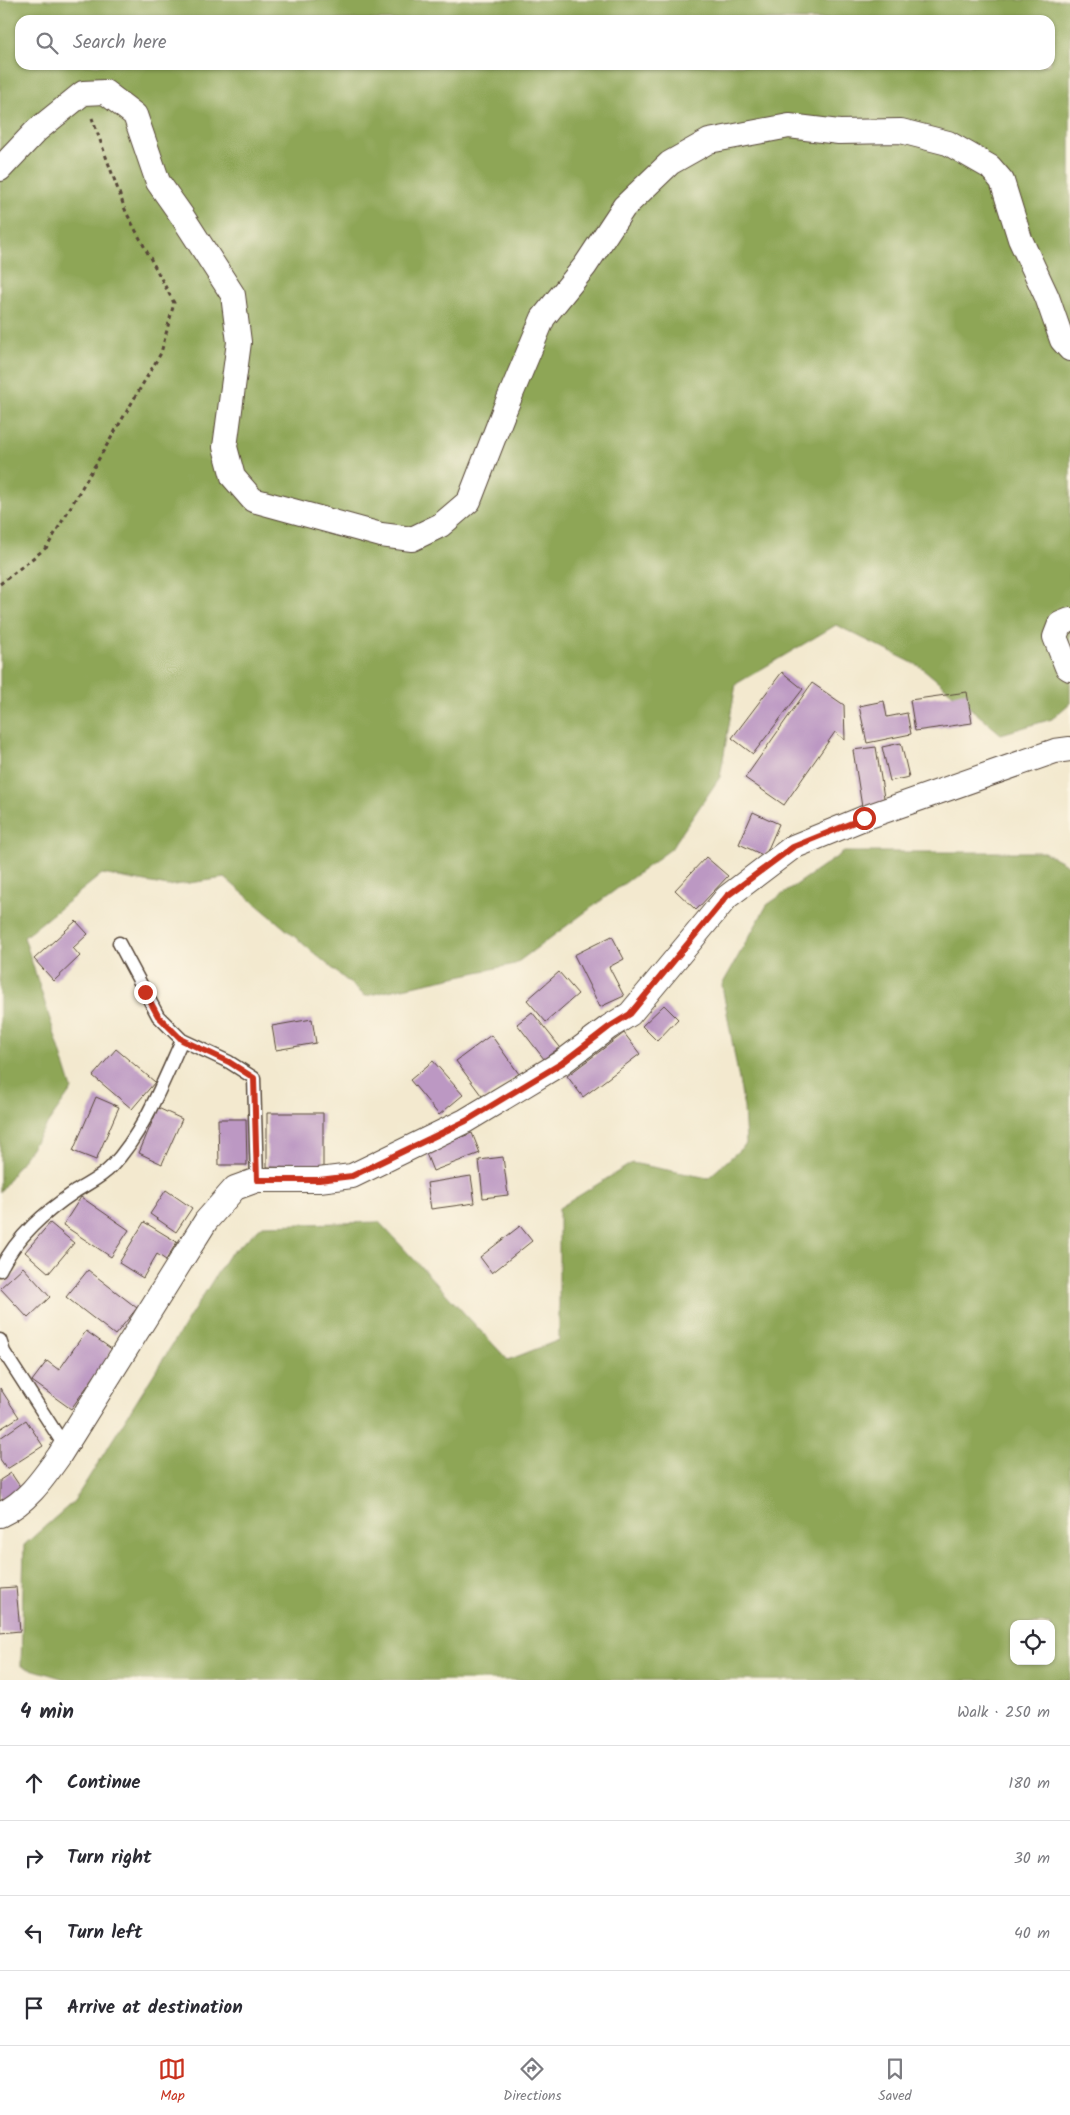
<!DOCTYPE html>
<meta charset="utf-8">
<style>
body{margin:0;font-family:Kalam,sans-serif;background:#f7f7f7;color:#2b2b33}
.controls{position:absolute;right:15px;bottom:15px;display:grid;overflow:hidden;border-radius:10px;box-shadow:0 1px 4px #0004}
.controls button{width:45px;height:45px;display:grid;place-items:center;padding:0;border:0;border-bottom:1px solid #e1e1e2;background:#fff;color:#2b2b33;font:25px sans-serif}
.stop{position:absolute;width:15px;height:15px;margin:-11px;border:4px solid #c8321e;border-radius:50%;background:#fff}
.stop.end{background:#c8321e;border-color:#fff;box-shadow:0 1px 5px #0008}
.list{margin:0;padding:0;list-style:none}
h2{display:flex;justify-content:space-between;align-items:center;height:65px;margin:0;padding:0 20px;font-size:21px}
h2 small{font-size:16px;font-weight:400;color:#7c7c81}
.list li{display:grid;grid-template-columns:32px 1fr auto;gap:15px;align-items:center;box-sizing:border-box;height:75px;padding:0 20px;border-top:1px solid #e1e1e2}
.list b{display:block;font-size:19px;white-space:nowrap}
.list em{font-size:16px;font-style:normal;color:#7c7c81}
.icon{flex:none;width:28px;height:28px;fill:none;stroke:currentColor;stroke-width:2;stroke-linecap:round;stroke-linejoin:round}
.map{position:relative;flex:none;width:1070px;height:1680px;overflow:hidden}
.search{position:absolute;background:#fff;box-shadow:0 1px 4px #0004;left:15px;right:15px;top:15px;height:55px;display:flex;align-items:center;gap:12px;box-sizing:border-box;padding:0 18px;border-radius:15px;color:#7c7c81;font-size:19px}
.sheet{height:365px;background:#fff}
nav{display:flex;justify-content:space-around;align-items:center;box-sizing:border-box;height:70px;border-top:1px solid #e1e1e2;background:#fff;font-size:14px;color:#7c7c81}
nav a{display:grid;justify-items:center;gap:2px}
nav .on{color:#c8321e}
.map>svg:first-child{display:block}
</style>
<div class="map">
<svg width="1070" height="1680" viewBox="0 0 1070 1680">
<rect width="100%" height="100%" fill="#fcf5e5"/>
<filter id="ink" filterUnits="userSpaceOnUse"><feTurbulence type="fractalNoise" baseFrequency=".02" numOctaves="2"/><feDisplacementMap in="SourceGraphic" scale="10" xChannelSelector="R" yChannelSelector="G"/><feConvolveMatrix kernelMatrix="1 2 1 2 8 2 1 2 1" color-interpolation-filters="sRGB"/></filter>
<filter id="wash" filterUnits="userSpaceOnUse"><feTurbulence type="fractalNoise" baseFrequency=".0096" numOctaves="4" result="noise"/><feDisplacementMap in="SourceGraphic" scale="20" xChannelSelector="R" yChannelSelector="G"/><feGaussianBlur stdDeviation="1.12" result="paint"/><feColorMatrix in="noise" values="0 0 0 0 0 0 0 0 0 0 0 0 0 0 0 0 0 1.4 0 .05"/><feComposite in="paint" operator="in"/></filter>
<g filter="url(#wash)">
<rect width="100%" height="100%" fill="#f3e9cf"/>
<g fill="#8ea657" stroke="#64683a" fill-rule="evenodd">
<path d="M 0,0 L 1070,0 L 1070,703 L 1052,719 L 1001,734 L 921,667 L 836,625 L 736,684 L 720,777 L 671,849 L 515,964 L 365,996 L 225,878 L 168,886 L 102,874 L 24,937 L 72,1089 L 0,1192 ZM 20,20 L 1050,20 L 1050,65 L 20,65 Z"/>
<path d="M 844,852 L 1044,852 L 1070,866 L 1070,1680 L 68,1680 L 21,1666 L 24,1545 L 74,1501 L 228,1256 L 263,1225 L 379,1222 L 508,1360 L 559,1340 L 559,1208 L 632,1163 L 708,1178 L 746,1144 L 744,1108 L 722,985 L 767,905 ZM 1014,1624 L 1051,1624 L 1051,1661 L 1014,1661 Z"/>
</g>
<g id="blocks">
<g fill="#bc98c3">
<polygon points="782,672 803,689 753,754 732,738"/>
<polygon points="812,683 844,705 845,740 835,732 784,805 745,778"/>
<polygon points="967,692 972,723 915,731 910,700"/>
<polygon points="884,701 887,717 907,713 911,734 867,743 859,706"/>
<polygon points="901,743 909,777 890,781 882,747"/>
<polygon points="876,747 885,804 862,807 853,750"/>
<polygon points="753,812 779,824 765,856 739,844"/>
<polygon points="706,857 728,876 696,910 675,890"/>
<polygon points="76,921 88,934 73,948 80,956 54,981 34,959"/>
<polygon points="612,936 624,959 609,967 624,996 600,1007 574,955"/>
<polygon points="559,972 578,994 546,1022 527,1000"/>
<polygon points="664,1005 678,1019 657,1041 642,1026"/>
<polygon points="532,1012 560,1047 544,1059 517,1024"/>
<polygon points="312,1019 316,1043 276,1050 272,1026"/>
<polygon points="624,1033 640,1054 583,1097 567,1076"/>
<polygon points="491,1035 519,1074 484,1099 456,1061"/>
<polygon points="116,1049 155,1082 132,1109 93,1076"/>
<polygon points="433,1061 463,1095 439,1115 410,1080"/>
<polygon points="96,1097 119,1107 96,1160 73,1151"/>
<polygon points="158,1108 182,1119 162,1164 139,1153"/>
<polygon points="267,1113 323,1113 323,1168 267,1167"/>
<polygon points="218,1119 246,1119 247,1165 219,1165"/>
<polygon points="472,1133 480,1153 433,1171 425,1151"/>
<polygon points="503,1157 508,1195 483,1198 479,1160"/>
<polygon points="471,1176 475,1203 431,1209 427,1183"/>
<polygon points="166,1190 192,1208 176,1232 150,1214"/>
<polygon points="81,1197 129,1230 111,1257 63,1225"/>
<polygon points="144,1222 177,1242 166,1260 157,1254 143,1278 119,1263"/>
<polygon points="50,1223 74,1243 49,1273 25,1252"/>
<polygon points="520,1226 532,1241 492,1273 480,1257"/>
<polygon points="23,1267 50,1297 28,1318 0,1288"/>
<polygon points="88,1270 137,1308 115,1335 66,1297"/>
<polygon points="86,1331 113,1350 71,1409 32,1381 47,1361 59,1370"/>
<polygon points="0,1388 19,1417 0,1429"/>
<polygon points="26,1420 43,1446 7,1469 0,1459 0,1438"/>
<polygon points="11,1473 21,1488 0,1502 0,1480"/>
<polygon points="16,1587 20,1631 0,1633 0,1588"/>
</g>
</g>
</g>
<g filter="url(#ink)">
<use href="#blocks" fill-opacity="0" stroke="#574739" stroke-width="1"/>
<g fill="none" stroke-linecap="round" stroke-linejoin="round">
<defs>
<g id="lane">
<polyline points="119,943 158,1016 182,1040 229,1062 254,1078 257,1180"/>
<path d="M 0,1270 C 17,1236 45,1212 76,1191 C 87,1184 102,1177 111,1167 C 143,1134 163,1082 182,1040"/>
<polyline points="0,1340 4,1352 65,1447"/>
</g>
<g id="street">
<polyline points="0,169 36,131 83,93 105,92 135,115 158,182 182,216 233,295 239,342 225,447 233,477 253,500 381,535 412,539 441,525 469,501 504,411 543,318 585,266 624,207 670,163 709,141 789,126 839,132 901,131 948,143 990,167 1002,181 1020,239 1047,297 1062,340 1070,349"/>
<polyline points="1070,620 1060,624 1055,637 1067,667 1070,669"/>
<path d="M 0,1515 C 27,1502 42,1480 59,1456 L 206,1221 L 235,1188 L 257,1180 L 319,1180 L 352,1176 L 465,1121 L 561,1063 L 609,1027 L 630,1014 L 727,897 L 793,847 L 864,818 L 1055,751 L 1070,749"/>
</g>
</defs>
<use href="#lane" stroke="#574739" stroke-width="15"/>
<use href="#street" stroke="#574739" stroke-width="26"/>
<polyline stroke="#574739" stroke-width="3" stroke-dasharray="4 4" stroke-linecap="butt" points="0,584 47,547 161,353 174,303 126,212 92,118"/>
<use href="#lane" stroke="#fff" stroke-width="12"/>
<use href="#street" stroke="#fff" stroke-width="24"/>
</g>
</g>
<g fill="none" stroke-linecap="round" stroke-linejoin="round" filter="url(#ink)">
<polyline stroke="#c8321e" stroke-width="6" points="145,992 158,1016 182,1040 229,1062 254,1078 257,1180 319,1180 352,1176 466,1121 562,1063 609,1027 630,1014 727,896 793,847 864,818"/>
</g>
</svg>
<div class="controls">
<button><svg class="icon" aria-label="locate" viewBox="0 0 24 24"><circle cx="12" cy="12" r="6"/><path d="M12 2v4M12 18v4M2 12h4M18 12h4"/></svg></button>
</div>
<div class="stop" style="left:864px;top:818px"></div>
<div class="stop end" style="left:145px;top:992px"></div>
<div class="search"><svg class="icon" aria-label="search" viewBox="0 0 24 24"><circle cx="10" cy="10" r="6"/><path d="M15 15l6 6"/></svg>Search here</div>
</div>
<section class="sheet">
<h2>4 min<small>Walk · 250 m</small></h2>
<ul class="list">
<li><svg class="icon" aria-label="ahead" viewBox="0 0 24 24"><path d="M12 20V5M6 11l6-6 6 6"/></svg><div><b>Continue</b></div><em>180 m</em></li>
<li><svg class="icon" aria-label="right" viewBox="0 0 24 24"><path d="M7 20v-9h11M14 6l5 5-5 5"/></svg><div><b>Turn right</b></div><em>30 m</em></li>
<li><svg class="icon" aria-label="left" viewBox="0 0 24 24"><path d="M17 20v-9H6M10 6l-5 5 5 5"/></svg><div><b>Turn left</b></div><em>40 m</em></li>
<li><svg class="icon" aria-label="arrive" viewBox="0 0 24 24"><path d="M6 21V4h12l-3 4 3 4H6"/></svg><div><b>Arrive at destination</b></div></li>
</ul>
</section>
<nav>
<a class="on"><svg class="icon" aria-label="map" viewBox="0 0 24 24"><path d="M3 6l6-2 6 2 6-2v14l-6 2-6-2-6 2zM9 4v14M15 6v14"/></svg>Map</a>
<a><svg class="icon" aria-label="directions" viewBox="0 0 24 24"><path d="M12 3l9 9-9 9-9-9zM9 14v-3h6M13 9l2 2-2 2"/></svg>Directions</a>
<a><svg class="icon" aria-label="saved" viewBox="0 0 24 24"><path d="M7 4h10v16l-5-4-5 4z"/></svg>Saved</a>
</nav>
